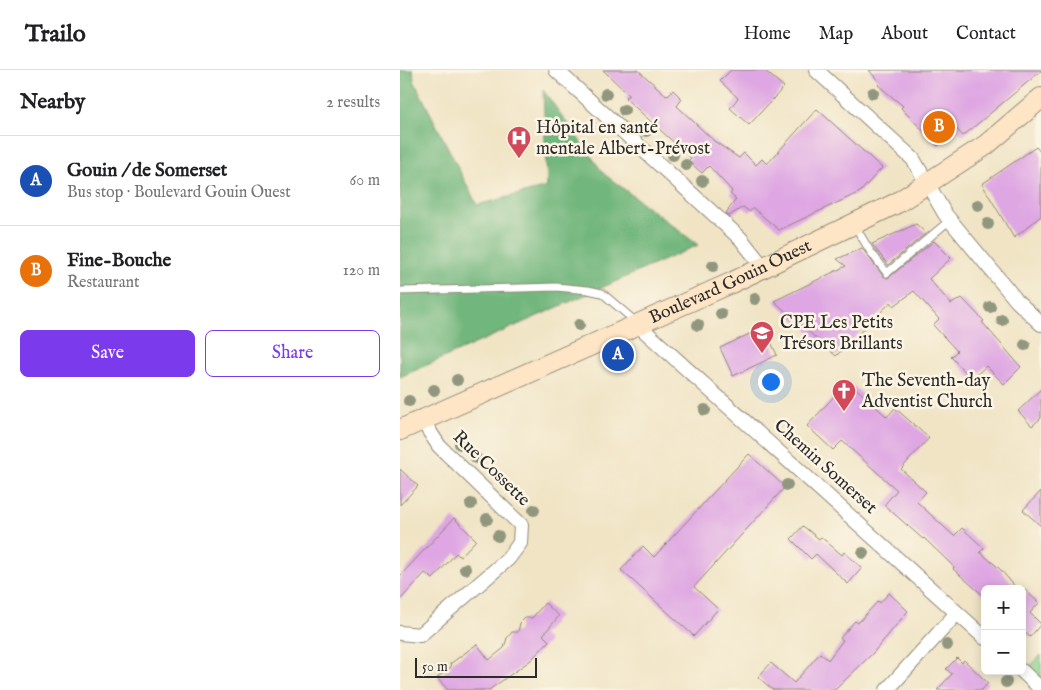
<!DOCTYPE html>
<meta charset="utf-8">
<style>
body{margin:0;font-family:"IM FELL English",serif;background:#f6f6f6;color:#202124}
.controls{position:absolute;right:15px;bottom:15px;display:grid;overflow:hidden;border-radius:8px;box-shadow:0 2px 12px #0003}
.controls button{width:45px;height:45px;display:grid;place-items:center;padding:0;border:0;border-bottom:1px solid #e0e0e0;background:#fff;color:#202124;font:25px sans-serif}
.scale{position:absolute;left:15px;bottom:12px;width:122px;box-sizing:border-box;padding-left:5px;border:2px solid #2b2b2b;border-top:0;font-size:14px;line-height:18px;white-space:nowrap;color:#2b2b2b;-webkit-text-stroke:4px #fcf5e5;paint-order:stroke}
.you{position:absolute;left:370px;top:311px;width:18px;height:18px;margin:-12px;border:4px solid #fff;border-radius:50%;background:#1a73e8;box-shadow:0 0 0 8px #1a73e833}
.badge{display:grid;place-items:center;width:32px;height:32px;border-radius:50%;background:#7c3aed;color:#fff;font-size:16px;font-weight:700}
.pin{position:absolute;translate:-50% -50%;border:2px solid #fff;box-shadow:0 1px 5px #0006}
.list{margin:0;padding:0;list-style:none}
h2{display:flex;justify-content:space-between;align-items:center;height:65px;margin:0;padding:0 20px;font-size:21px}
h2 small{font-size:16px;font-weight:400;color:#757577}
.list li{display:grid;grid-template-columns:32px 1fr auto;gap:15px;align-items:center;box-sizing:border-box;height:90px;padding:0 20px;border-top:1px solid #e0e0e0}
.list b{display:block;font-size:19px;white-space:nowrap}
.list p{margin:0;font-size:16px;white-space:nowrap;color:#757577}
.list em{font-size:16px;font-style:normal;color:#757577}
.actions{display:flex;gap:10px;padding:15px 20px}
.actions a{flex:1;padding:11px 0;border:1px solid #7c3aed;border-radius:8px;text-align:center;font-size:18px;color:#7c3aed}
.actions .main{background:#7c3aed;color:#fff}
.map{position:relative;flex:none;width:641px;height:620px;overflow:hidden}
header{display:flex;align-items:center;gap:30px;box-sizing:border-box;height:70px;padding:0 25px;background:#fff;border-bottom:1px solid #e0e0e0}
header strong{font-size:24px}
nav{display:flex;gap:28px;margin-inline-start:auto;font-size:18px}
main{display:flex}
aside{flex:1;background:#fff}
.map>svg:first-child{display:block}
</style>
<header>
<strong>Trailo</strong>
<nav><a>Home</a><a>Map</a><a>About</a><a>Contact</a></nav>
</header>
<main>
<aside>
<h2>Nearby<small>2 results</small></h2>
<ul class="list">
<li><span class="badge" style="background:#1a4fb4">A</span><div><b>Gouin / de Somerset</b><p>Bus stop · Boulevard Gouin Ouest</p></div><em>60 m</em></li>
<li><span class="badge" style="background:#e8710a">B</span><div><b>Fine-Bouche</b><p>Restaurant</p></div><em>120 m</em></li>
</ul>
<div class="actions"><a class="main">Save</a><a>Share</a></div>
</aside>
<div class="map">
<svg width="641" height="620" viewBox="0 0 641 620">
<rect width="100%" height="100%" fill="#fcf5e5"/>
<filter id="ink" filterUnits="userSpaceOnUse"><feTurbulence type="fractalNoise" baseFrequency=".02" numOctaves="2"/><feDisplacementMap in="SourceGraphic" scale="10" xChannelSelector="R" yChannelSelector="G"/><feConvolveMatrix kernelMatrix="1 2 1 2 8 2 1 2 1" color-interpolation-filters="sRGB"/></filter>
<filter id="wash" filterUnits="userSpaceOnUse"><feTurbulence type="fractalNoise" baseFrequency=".0096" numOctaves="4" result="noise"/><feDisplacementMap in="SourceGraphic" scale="20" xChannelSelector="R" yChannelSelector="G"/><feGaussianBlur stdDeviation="1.12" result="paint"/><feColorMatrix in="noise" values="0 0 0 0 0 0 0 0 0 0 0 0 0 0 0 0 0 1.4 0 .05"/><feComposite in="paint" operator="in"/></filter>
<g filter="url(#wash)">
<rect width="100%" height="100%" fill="#f0e4c5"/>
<polygon fill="#8cd591" stroke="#5c805e" points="641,585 641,619 624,603"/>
<polygon fill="#71b67b" stroke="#4e7053" points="0,0 13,0 14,11 77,135 147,117 143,20 204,104 298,175 0,307"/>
<g id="blocks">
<g fill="#dea6e3">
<polygon points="203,0 238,0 267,26 273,20 282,29 277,36 314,71 339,88 344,83 356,95 362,89 367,94 417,39 482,98 460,122 379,160 353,138 350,142 343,137 329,146 326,143 336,129 330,124 332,121 309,96 302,103 288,91 291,88 225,28 229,25"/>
<polygon points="331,0 364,0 384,17 349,55 330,38 338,28 320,11"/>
<polygon points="469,0 641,0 641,1 563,66 554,56 538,76 501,38 503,36 478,15 480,13"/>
<polygon points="636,77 641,83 641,146 614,168 582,114"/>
<polygon points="516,154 526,163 488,195 472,174"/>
<polygon points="534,171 551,188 529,209 551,234 562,228 584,251 582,252 621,297 604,314 586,296 572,309 551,287 557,281 533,255 539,249 514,221 494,236 491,232 436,286 374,231 446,196 437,189 462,178 483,206 488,208"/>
<polygon points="364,257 377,285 333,306 320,278"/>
<polygon points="448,311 487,347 495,338 529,368 501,399 526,422 517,432 554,466 562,458 584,478 580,482 600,499 617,519 585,519 585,527 553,499 554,497 524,468 523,469 484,435 497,420 442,371 433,380 407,356"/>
<polygon points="641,319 641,348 632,356 618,341"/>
<polygon points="349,384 385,417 294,517 318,539 294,566 221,500 243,476 254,487"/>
<polygon points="0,399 18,416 0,435"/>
<polygon points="641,421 641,456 623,440"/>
<polygon points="54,448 76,470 60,487 56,483 33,509 25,503 0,530 0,506"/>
<polygon points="403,456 419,469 421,467 442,485 444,482 462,498 448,514 416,484 411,489 391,469"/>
<polygon points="622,517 639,533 630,543 641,554 630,567 622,560"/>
<polygon points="489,523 508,541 473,583 435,620 373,620 358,607 371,593 394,613 420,583 428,590 443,570 440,568 455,551 458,553 478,531 480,533"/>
<polygon points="145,533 159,546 143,565 149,571 131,590 89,620 48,620 37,608 51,597 50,594 77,574 89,590 104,578 107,568 112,562 118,562 120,553 125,548 132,548"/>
<polygon points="557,588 562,593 564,590 588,613 582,620 537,620 552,604 546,599"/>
</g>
</g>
</g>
<g filter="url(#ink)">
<use href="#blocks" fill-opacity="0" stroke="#8e8878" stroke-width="1"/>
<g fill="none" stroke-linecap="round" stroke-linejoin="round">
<defs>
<g id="lane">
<polyline points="455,156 470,181 487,203 550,150"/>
<polyline points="0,221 156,217 188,220 202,223 236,252"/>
</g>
<g id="street">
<polyline points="156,0 341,169 363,197"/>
<polyline points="416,0 513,89 545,144 617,231 641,254"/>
<polyline points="238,255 585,568"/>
<polyline points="0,563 20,565 108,489 120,473 121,455 39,376 22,350"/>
<polyline points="622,601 641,619"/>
<polyline points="487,620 557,543"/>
</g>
<g id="secondary">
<path id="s1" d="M 0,360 L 331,213 L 497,133 L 586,75 L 641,28"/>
</g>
</defs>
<use href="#lane" stroke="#8e8878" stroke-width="9"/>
<use href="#street" stroke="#8e8878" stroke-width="16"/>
<use href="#secondary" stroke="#8e8878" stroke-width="22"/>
<use href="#lane" stroke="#fff" stroke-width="7"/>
<use href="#street" stroke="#fff" stroke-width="14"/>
<use href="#secondary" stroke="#fde5c5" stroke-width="20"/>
</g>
<g fill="#91967e">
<circle cx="473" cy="23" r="6"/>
<circle cx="206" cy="24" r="6"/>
<circle cx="224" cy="40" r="6"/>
<circle cx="246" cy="61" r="6"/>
<circle cx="273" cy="85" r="6"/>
<circle cx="286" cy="95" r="6"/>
<circle cx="302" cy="111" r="6"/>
<circle cx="578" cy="135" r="6"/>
<circle cx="588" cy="154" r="6"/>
<circle cx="313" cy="196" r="6"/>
<circle cx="355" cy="229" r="6"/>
<circle cx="590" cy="237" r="6"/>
<circle cx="321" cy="244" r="6"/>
<circle cx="602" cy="250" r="6"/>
<circle cx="179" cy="255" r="6"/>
<circle cx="298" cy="255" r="6"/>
<circle cx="625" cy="275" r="6"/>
<circle cx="57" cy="310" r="6"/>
<circle cx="34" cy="320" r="6"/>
<circle cx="9" cy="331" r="6"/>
<circle cx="305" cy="340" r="6"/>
<circle cx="60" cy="374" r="6"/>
<circle cx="76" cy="388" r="6"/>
<circle cx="387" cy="415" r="6"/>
<circle cx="71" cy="434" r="6"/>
<circle cx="134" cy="440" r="6"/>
<circle cx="87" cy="449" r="6"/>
<circle cx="98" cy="466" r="6"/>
<circle cx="463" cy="483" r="6"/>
<circle cx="65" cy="499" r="6"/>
<circle cx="547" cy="575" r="6"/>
<circle cx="606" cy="612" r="6"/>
</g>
</g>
<defs>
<symbol id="hospital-pin" viewBox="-11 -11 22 30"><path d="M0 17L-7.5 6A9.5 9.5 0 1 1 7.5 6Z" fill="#d1495b" stroke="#fcf5e5"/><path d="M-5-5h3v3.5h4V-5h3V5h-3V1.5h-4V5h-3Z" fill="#fff"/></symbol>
<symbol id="school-pin" viewBox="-11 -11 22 30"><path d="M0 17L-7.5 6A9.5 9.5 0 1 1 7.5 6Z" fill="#d1495b" stroke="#fcf5e5"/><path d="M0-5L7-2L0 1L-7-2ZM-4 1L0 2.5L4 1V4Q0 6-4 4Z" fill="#fff"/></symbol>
<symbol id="church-pin" viewBox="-11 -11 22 30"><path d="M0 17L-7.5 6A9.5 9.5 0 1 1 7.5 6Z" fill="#d1495b" stroke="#fcf5e5"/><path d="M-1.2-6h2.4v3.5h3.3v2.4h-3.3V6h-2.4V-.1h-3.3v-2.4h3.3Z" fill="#fff"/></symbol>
</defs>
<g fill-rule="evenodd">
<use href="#hospital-pin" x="105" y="54" width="28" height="38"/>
<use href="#school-pin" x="348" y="249" width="28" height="38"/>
<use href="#church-pin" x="430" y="307" width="28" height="38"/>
</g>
<g text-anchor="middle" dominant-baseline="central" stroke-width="5" stroke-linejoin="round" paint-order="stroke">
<g font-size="18" fill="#2b2b2b" stroke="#fcf5e5" text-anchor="start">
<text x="136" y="58">Hôpital en santé<tspan x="136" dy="21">mentale Albert-Prévost</tspan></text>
<text x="380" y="253">CPE Les Petits<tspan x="380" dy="21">Trésors Brillants</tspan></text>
<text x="462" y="311">The Seventh-day<tspan x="462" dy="21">Adventist Church</tspan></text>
</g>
<g font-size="18" fill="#2b2b2b" stroke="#fcf5e5">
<text stroke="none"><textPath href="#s1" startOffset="362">Boulevard Gouin Ouest</textPath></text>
<text transform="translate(425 397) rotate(42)">Chemin Somerset</text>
<text transform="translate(91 399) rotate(44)">Rue Cossette</text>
</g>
</g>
</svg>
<div class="controls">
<button>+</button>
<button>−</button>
</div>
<div class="scale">50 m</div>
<div class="you"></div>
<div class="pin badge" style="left:218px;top:285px;background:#1a4fb4">A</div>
<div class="pin badge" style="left:539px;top:57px;background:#e8710a">B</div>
</div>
</main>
